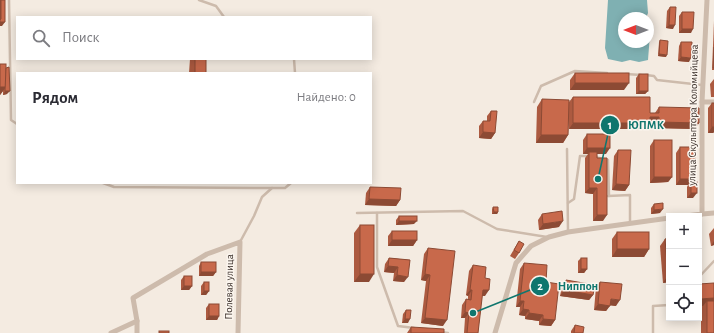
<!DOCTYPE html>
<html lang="ru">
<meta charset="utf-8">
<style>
body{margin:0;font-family:"Alegreya Sans",sans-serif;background:#f7f7f7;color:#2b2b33}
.controls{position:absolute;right:12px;bottom:12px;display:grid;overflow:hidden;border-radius:0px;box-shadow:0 2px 10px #0003}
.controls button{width:36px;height:36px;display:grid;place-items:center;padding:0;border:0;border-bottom:1px solid #e1e1e2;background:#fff;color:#2b2b33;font:20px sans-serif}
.compass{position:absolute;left:618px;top:12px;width:36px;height:36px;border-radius:50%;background:#fff;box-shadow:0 2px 10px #0003;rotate:270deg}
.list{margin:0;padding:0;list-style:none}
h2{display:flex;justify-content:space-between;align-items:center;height:52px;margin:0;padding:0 16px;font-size:17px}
h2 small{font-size:13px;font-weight:400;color:#7c7c81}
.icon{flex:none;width:22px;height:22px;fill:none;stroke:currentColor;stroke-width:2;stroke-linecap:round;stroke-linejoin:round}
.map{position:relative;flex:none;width:714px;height:333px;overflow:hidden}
.search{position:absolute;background:#fff;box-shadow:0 2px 10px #0003;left:16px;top:16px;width:356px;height:44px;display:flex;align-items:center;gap:10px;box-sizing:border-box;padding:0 14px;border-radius:0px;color:#7c7c81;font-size:15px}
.panel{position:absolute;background:#fff;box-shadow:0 2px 10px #0003;left:16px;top:72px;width:356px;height:112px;border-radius:0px}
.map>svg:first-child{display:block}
</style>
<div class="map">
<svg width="714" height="333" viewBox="0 0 714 333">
<rect width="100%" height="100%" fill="#f4ebe1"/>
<polygon fill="#7fb0b2" points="608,0 647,0 648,13 646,18 624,18 624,42 648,42 648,32 650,34 648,60 639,62 630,60 622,62 608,59 605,48"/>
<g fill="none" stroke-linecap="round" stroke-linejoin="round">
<g stroke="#cdbbac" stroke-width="2.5">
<polyline points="9,0 11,120 17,124"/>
<polyline points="199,0 216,6 224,17"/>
<polyline points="294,59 295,73"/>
<polyline points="626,74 641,75"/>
<polyline points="646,75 654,76 657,80 702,85"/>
<polyline points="534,102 541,86 575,71 607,73"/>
<polyline points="567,149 568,232"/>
<polyline points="595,157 608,160 609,196"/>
<polyline points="103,183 114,187 272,188"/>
<polyline points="608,196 630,195 630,222"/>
<polyline points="568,203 574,199 580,156 588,156"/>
<polyline points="357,213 463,211 497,229 547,237"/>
<polyline points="377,213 377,267 398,326 414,328"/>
<polyline points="240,242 254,216 262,197 272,188 285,188 291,183"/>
<polyline points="699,277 714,261"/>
<polyline points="440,332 448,333"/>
<polyline points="653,333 653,306 669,305"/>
</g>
<g stroke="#cdbbac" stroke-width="5">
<polyline points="702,102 714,102"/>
<polyline points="702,214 714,213"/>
<polyline points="686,216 702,214 702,102 707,0"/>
<polyline points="111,333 137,321 133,298 207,254 240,242 238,333"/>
<polyline points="137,333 137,321"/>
<polyline points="495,333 516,263 531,246 549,237 568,232 669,218"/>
</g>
</g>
<g fill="#ac5a40">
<polygon points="670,7 673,29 666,28 667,11"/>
<polygon points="682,12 691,33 679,33 679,16"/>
<polygon points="714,21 714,70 712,70"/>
<polygon points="660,40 666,57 658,56 659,42"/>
<polygon points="681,42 689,62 678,61 679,46"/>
<polygon points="190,59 212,59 206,59 206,73 189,73"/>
<polygon points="0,64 7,94 3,95 3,91 0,95"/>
<polygon points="575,73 624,90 570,90 570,80"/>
<polygon points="639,74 648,91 645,94 636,94 636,78"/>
<polygon points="714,79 714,97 711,97 710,84"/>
<polygon points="573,97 650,113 655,113 659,107 699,123 695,129 655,128 655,123 650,123 646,129 569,129 569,115 568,135 563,143 536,143 537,107 542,99 569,102"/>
<polygon points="712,103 714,103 714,132 713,133 708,133 708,108"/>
<polygon points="491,111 495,133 491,139 479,138 479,126 483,121 487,121 487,116"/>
<polygon points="587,134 606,154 597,154 603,221 593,221 593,194 585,193 585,158 588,154 583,154 583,140"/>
<polygon points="654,140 672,177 668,182 650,183 650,146"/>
<polygon points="680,147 695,179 693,182 693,198 687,198 687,187 688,185 676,185 676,153"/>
<polygon points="618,150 629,185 625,191 612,190 614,156"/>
<polygon points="370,187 400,200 396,206 365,205 366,193"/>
<polygon points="654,204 660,213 651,214 651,208"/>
<polygon points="493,207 498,212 497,214 492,214 492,209"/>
<polygon points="542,214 559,227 539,230 538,220"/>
<polygon points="399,216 414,224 396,225 396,220"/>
<polygon points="360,225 369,282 354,282 354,233"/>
<polygon points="714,228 714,245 711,246 709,234"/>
<polygon points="392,231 417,240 413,246 388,246 388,236"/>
<polygon points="617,232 649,249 644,257 612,257 612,239"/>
<polygon points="665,239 669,282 663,283 660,246"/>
<polygon points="519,241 519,253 515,259 510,256"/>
<polygon points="428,248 443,326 421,323 426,281 421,280 424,254"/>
<polygon points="389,258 410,260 404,282 393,281 394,273 384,272 385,264"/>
<polygon points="581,258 587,269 584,273 578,273 578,261"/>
<polygon points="201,262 216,272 213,276 199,276 199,266"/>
<polygon points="524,263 546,282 555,320 551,326 539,325 539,321 525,319 525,316 519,315 520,307 516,307 520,269"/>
<polygon points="473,265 485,278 485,296 482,296 478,333 464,333 465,318 461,318 462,305 466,299 468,300 468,296 466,295 469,271"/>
<polygon points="184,276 192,286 189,290 181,290 181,280"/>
<polygon points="566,280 593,295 589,300 560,296 562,286"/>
<polygon points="204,282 209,291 206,295 201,295 201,286"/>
<polygon points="600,282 616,306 610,305 606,311 594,310 596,287"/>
<polygon points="714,283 714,333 701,333 701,308"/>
<polygon points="209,304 219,316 217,320 206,320 206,308"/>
<polygon points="406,310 408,323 402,323 403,314"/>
<polygon points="575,325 583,333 571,333 571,331"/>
<polygon points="411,327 444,333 407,333"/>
</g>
<g fill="#8c4a34">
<polygon points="0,22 5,22 2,26 0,26"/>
<polygon points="669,25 675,25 673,29 666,28"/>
<polygon points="682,29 693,29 691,33 679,33"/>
<polygon points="659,54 667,55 666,57 658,56"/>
<polygon points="681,57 691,58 689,62 678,61"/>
<polygon points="575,83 629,83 624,90 570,90"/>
<polygon points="0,87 6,87 0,95"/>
<polygon points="5,91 10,91 7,94 3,95"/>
<polygon points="639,91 648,91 645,94 636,94"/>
<polygon points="650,117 659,117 655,123 646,122"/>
<polygon points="659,122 699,123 695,129 655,128"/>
<polygon points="573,123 650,123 646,129 569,129"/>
<polygon points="712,127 714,127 714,132 713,133 708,133"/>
<polygon points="483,132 495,133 491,139 479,138"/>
<polygon points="541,135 568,135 563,143 536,143"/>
<polygon points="587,148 610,148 606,154 589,154 589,152 588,154 583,154"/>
<polygon points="654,177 672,177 668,182 650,183"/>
<polygon points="680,179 695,179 691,185 691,182 688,185 676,185"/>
<polygon points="616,184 629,185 625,191 612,190"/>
<polygon points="589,188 597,188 593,194 585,193"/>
<polygon points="691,193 697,193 693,198 687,198"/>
<polygon points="369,199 400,200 396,206 365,205"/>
<polygon points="663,209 660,213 651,214 654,210"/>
<polygon points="494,212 498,212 497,214 492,214"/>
<polygon points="597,215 607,215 603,221 593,221"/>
<polygon points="399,221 417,221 414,224 396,225"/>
<polygon points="563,221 559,227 539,230 543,224"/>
<polygon points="392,240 417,240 413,246 388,246"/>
<polygon points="714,241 714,245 711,246"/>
<polygon points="617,249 649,249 644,257 612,257"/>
<polygon points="388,266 398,267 394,273 384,272"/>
<polygon points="581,269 587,269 584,273 578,273"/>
<polygon points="201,272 216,272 213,276 199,276"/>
<polygon points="360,274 374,274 369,282 354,282"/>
<polygon points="425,274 430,275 426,281 421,280"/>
<polygon points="397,275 408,277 404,282 393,281"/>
<polygon points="668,275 669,275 669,282 663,283"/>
<polygon points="184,286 192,286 189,290 181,290"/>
<polygon points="470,290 472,290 468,296 466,295"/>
<polygon points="483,290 489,290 485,296 479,295"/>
<polygon points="564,290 593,295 589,300 560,296"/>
<polygon points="204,291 209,291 206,295 201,295"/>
<polygon points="714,298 714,306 707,301 703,306 699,306 699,299"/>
<polygon points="611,299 620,300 616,306 607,305"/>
<polygon points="520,301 524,301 520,307 516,307"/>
<polygon points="598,304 610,306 606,311 594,310"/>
<polygon points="523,309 529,310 525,316 519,315"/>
<polygon points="465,312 469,313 465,318 461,318"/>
<polygon points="529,313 543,315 539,321 525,319"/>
<polygon points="209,316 219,316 217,320 206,320"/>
<polygon points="425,318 447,320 443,326 421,323"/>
<polygon points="405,319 410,319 408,323 402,323"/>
<polygon points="543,319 555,320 551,326 539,325"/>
</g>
<g fill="#c8694b" stroke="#8c4a34">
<rect x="0" y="0" width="1" height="19"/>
<polygon points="1,0 5,0 5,22 0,22 0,20 1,19"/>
<polygon points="670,7 676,7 675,25 669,25"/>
<polygon points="682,12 694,12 693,29 682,29"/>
<polygon points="660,40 668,41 667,55 659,54"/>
<polygon points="681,42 692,42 691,58 681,57"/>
<polygon points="714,47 714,68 713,68"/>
<rect x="195" y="59" width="11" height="14"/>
<rect x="0" y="64" width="6" height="23"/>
<polygon points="9,67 10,91 5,91 6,68"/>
<rect x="575" y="73" width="54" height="10"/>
<rect x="639" y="74" width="9" height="17"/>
<polygon points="573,97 650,97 650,113 659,113 659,107 699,108 699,123 659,122 659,117 650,117 650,123 573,123"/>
<polygon points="542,99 569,100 568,135 541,135"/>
<rect x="712" y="103" width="2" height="24"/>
<polygon points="491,111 497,111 495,133 483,132 483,121 490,121"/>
<rect x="587" y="134" width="23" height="14"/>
<rect x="654" y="140" width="18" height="37"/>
<rect x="680" y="147" width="15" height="32"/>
<polygon points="618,150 631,150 629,185 616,184"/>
<polygon points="589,152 597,152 597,158 607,158 607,215 597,215 597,188 589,188"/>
<rect x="691" y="182" width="6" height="11"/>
<polygon points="370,187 401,188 400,200 369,199"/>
<polygon points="663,203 663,209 654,210 654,204"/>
<polygon points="493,207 498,207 498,212 494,212"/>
<polygon points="562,211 563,221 543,224 542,214"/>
<rect x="399" y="216" width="18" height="5"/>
<rect x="360" y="225" width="14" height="49"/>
<rect x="392" y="231" width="25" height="9"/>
<rect x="617" y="232" width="32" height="17"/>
<polygon points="669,238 669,275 668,275 665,239"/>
<polygon points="519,241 524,244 519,253 514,250"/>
<polygon points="428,248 455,251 447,320 425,318 430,275 425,274"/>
<polygon points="389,258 410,260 408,277 397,275 398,267 388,266"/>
<rect x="581" y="258" width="6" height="11"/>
<rect x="201" y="262" width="15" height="10"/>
<polygon points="524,263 547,265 546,282 559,284 555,320 543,319 543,315 529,313 529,310 523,309 524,301 520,301"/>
<polygon points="473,265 486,267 485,278 490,279 489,290 483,290 478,333 467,333 469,313 465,312 466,299 471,300 472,290 470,290"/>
<rect x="184" y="276" width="8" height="10"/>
<polygon points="566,280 595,285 593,295 564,290"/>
<rect x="204" y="282" width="5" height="9"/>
<polygon points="600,282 622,284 620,300 611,299 610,306 598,304"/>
<polygon points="714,283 714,298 699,299 699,284"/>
<rect x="707" y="301" width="7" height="32"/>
<rect x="209" y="304" width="10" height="12"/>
<polygon points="406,310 411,310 410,319 405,319"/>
<polygon points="575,325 584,327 583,333 574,333"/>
<polygon points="411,327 444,329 444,333 411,333"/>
<rect x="159" y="331" width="10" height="2"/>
</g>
<g text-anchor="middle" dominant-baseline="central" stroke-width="3" stroke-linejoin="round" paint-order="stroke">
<g font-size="11" fill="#3b302b" stroke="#fbf5ee">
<text transform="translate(693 115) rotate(-89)">улица Скульптора Коломийцева</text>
<text transform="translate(229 287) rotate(-89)">Полевая улица</text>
</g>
</g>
<path fill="none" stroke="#0f766e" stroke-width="1.5" d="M598 179L610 125M473 313L540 286"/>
<g fill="#0f766e" stroke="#fbf5ee" stroke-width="1.5">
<circle cx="598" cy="179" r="4"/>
<circle cx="473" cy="313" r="4"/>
<circle cx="610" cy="125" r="10"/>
<circle cx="540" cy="286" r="10"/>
</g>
<g font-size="12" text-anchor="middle" font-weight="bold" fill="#fff">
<text x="610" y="129">1</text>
<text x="540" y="290">2</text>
</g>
<g font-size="12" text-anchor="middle" font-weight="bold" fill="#0f766e" stroke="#fbf5ee" stroke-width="3" stroke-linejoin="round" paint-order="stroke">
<text x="646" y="129">ЮПМК</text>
<text x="578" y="290">Ниппон</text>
</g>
</svg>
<div class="controls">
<button>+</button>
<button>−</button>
<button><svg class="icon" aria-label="locate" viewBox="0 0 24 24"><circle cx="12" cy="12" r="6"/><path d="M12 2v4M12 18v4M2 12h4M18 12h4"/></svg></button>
</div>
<svg class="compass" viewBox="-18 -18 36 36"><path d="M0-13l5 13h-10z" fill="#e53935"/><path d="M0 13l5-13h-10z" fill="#7c7c81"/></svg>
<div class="search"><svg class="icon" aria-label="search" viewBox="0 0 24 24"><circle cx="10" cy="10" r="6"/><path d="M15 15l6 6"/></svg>Поиск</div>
<section class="panel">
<h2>Рядом<small>Найдено: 0</small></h2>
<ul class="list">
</ul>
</section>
</div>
